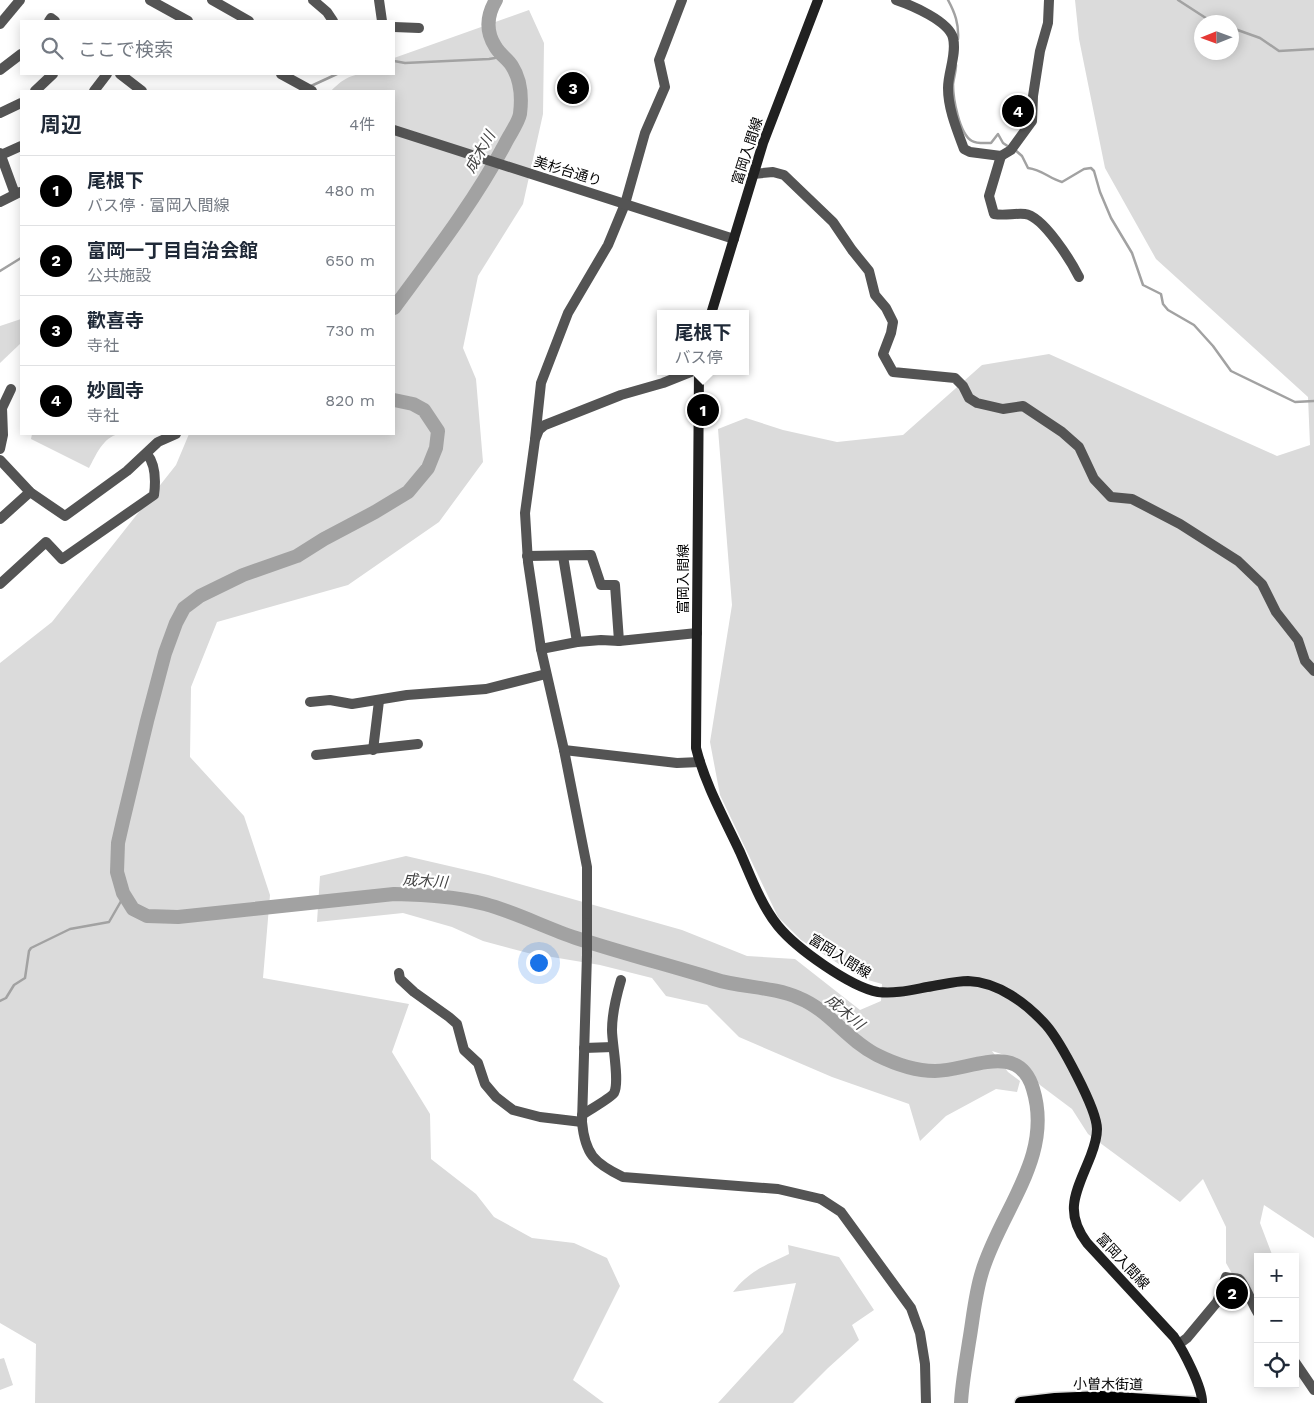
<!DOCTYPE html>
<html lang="ja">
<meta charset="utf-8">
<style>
body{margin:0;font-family:"Work Sans","Noto Sans JP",sans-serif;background:#f6f6f7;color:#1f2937}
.controls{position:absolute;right:15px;bottom:15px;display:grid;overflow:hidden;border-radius:0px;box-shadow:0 2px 12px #0003}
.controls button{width:45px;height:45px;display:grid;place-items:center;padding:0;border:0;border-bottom:1px solid #e0e1e3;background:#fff;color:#1f2937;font:25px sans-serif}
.compass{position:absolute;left:1194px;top:15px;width:45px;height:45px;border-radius:50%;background:#fff;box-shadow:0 2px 12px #0003;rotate:269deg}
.you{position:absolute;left:538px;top:962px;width:18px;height:18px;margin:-12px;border:4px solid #fff;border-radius:50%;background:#1a73e8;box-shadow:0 0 0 8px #1a73e833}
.badge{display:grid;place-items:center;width:32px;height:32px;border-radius:50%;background:#000;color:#fff;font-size:16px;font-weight:700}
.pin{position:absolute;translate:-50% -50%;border:2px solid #fff;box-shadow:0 1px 5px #0006}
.popup{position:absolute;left:657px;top:310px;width:92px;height:65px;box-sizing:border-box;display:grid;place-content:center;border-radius:0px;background:#fff;filter:drop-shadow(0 1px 4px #0005);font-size:16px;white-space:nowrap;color:#747a83}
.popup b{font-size:19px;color:#1f2937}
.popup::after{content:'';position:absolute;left:50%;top:100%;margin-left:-10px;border:10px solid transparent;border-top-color:#fff}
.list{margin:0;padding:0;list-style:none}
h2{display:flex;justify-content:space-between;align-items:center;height:65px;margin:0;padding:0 20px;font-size:21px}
h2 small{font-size:16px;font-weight:400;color:#747a83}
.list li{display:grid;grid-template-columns:32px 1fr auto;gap:15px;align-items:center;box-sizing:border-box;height:70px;padding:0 20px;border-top:1px solid #e0e1e3}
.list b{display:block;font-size:19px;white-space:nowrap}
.list p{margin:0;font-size:16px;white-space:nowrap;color:#747a83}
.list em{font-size:16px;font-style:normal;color:#747a83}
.icon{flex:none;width:28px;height:28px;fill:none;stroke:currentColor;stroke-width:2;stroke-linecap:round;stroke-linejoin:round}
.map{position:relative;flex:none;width:1314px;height:1403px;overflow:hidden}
.search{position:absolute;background:#fff;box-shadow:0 2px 12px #0003;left:20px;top:20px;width:375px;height:55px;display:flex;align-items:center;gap:12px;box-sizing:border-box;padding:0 18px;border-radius:0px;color:#747a83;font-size:19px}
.panel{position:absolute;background:#fff;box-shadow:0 2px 12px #0003;left:20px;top:90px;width:375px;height:345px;border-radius:0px}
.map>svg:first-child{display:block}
</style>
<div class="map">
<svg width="1314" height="1403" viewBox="0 0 1314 1403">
<rect width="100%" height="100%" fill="#fff"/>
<g fill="#dbdbdb" fill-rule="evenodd">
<path d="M 1075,0 L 1314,0 L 1314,1238 L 1264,1205 L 1260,1223 L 1273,1257 L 1258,1257 L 1258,1306 L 1250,1305 L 1226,1263 L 1226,1227 L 1203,1179 L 1180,1202 L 1088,1134 L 1072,1109 L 1040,1085 L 1017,1059 L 992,1051 L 1008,1072 L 1020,1081 L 1017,1092 L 996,1089 L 946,1116 L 920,1141 L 909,1104 L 832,1077 L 739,1037 L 707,1005 L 666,996 L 652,978 L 600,965 L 528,953 L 483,941 L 452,927 L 403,913 L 317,922 L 320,876 L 406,856 L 488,875 L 682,930 L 747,956 L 795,959 L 860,1010 L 881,1001 L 882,984 L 861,978 L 801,940 L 778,917 L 720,795 L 710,742 L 732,605 L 718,429 L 746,418 L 783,430 L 837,442 L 903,435 L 982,365 L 1049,354 L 1277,456 L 1310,445 L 1308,397 L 1156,259 L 1105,168 L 1079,39 ZM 1202,22 L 1232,22 L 1232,52 L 1202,52 Z"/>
<path d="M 529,10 L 544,43 L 543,114 L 523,204 L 478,276 L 463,348 L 476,379 L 483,462 L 439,522 L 348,585 L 217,622 L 191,687 L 190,757 L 244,816 L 270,895 L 263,978 L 409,1004 L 392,1052 L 430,1114 L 431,1159 L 476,1194 L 494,1217 L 532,1238 L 574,1243 L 607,1258 L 620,1286 L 573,1380 L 604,1403 L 35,1403 L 36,1344 L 0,1323 L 0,663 L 52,622 L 176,465 L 189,434 L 394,434 L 394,91 L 331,91 C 352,69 365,74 394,74 L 394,58 Z"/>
<polygon points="21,319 21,343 0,363 0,326"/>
<path d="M 32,434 L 119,434 C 103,437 96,455 89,468 L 31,439 Z"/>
<path d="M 788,1245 L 839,1257 L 874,1310 L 852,1325 L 859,1340 L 828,1368 L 793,1403 L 718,1403 L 783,1332 L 796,1283 L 733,1292 C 749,1271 766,1265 789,1254 Z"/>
<polygon points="4,1358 13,1385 0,1390 0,1359"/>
</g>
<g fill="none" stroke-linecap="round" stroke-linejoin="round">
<g stroke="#a2a2a2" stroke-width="2.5">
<path d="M 948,0 C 955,13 959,24 958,39"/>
<polyline points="1178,0 1212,22"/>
<polyline points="1232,28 1260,38 1279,51 1314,49"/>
<polyline points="394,61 405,63 489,59 495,58 500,52"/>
<path d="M 956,65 C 956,71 954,77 953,84 C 953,98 959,134 972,141 C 977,144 986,143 991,143 L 998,134 L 1003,143 L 1009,147"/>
<polyline points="311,86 337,74"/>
<path d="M 1014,149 L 1022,156 L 1028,168 C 1043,170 1048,178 1062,182 L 1084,169 L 1091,168 L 1094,171 L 1100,192 L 1111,218 L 1132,253 L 1143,285 L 1161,294 L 1163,304 L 1168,310 L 1194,325 L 1213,346 L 1231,371 L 1295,402 L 1314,401"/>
<polyline points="0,271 21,258"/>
<polyline points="0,1001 6,998 14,985 25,978 29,951 31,948 70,929 109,922 124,896"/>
</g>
<g stroke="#a2a2a2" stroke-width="14">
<path d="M 394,308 C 433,255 474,202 505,144 C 509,135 518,124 520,114 C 522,98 521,80 512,66 C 508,59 499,54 495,46 C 485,30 487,15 496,0"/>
<path d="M 394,400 L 413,404 L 424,410 L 438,431 L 436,448 L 428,468 L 408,492 L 375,512 L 324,539 L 297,556 L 243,575 L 200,596 L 184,608 L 176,623 L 165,653 L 147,721 L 123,821 L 118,843 L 117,872 L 123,893 L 133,909 L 147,916 L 178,917 L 394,894 C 424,895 456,896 485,904 C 515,912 546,928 576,938 C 622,953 668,965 714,979 C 741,988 772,986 799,998 C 829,1010 846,1039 877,1055 C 895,1064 915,1071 935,1071 C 969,1071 1019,1040 1033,1089 C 1054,1157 1000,1211 982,1272 C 975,1294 973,1319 969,1342 C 966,1362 962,1383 961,1403"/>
</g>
<defs>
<polyline id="primary" points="1021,1403 1055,1399 1101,1397 1194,1403"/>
</defs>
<use href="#primary" stroke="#dbdbdb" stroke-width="15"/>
<g stroke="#545454" stroke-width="10">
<polyline points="212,0 249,21"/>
<polyline points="313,0 327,12 333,21"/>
<polyline points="379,0 382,21"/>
<path d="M 896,0 C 911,5 949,21 953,38 C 957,54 948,72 948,88 C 948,109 957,130 964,149 L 970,152 L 1001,156 L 989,196 L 994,214 C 1005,216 1014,213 1025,214 C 1043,216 1071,261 1079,277"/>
<polyline points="49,21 51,18 55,21"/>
<polyline points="394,27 419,28"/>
<polyline points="0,70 21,54"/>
<polyline points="120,74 142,91"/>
<polyline points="35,91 53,74"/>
<polyline points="94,91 107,74"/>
<polyline points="0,113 21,103"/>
<polyline points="0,153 15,194"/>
<polyline points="1,155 21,146"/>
<polyline points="1001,156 1011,150 1032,121 1033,96 1040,51 1048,23 1049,0"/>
<polyline points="753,174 773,172 784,175 833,222 852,250 869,271 875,295 886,308 893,322 891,333 883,354 893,372 955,378 963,386 969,398 977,403 1003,409 1023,406 1062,432 1079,447 1094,479 1111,497 1132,499 1180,524 1238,561 1262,584 1276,612 1298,640 1305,661 1314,671"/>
<polyline points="0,202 20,192"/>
<polyline points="535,439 541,383 568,313 608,245 625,204 645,133 665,87 659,60 682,0"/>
<polyline points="0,449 3,435 2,408 11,389"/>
<polyline points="0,460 30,492 65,516 127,471 158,442 176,434"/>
<polyline points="0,519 30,492"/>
<polyline points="527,556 591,555 601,585 615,585 619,641"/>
<polyline points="563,556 577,642"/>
<path d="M 0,584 L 46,542 L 62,559 L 154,495 C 156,480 156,465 147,454"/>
<polyline points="541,649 577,642 601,640 619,641 697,633"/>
<polyline points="310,702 330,700 352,704 407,695 486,689 546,674"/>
<polyline points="373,750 379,701"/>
<polyline points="564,750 677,763 700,762"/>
<polyline points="316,755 418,744"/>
<polyline points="587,955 587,914"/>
<polyline points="399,973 400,979 414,992 449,1017 457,1024 464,1050 478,1063 485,1084 496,1097 513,1110 540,1117 582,1122"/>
<polyline points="584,1048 613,1047"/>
<path d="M 582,1115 C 589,1110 611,1098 614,1093 C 620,1082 612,1044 612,1030 C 612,1013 616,997 621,980"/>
<polyline points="821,1199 841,1212 911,1308 920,1333 925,1364 926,1403"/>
<path d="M 1179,1344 L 1187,1338 L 1217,1302 L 1226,1277 C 1230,1278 1236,1278 1239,1279 C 1244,1282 1253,1306 1258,1313"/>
<polyline points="1295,1362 1314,1390"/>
</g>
<g stroke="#545454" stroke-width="10">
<polyline points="150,0 188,21"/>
<polyline points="0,24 20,0"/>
<polyline points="281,74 312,91"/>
<polyline points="394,130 734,239"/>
<polyline points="587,914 587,867 564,750 541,649 528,562 525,513 535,440 539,430 545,425 621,395 663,383 693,371"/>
<path d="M 587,955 L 582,1122 C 585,1154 594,1163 623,1177 L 778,1189 L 821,1199"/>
</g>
<g stroke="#212121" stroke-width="10">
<polyline points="711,314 763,143 818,0"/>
<path d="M 699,371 L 696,748 C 705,784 724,818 740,852 C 751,877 761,905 778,926 C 796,948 850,987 878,992 C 895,994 911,990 927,987 C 941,985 955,981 968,981 C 998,982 1026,1003 1046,1025 C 1060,1041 1097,1109 1097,1129 C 1097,1138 1094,1147 1091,1155 C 1078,1189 1062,1210 1087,1243 L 1174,1337 C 1183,1350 1203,1388 1202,1403"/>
</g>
<use href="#primary" stroke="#000" stroke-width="12"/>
</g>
<g text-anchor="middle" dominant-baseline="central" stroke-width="4.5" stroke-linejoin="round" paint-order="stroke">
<g font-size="14" fill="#000" stroke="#fff">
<text transform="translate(747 151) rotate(-72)">富岡入間線</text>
<text transform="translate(568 171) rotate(17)">美杉台通り</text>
<text transform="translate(683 579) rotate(-90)">富岡入間線</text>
<text transform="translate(840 956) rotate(32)">富岡入間線</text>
<text transform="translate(1123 1261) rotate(47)">富岡入間線</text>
<text transform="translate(1108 1384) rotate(1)">小曽木街道</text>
</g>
<g font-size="15" font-style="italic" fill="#434343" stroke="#fff">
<text transform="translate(480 152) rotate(-60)">成木川</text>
<text transform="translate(425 881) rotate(4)">成木川</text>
<text transform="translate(845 1012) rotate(40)">成木川</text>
</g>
</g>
</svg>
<div class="controls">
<button>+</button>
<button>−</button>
<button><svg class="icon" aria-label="locate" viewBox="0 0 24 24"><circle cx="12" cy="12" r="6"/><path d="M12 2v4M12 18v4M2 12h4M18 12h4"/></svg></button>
</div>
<svg class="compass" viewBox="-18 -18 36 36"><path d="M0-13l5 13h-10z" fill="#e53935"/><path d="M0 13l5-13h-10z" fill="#747a83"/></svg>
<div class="you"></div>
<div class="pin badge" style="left:703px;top:410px">1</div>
<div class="popup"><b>尾根下</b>バス停</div>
<div class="pin badge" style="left:1232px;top:1293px">2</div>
<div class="pin badge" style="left:573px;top:88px">3</div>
<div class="pin badge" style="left:1018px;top:111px">4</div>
<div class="search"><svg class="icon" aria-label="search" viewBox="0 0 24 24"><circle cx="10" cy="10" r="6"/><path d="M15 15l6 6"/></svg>ここで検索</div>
<section class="panel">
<h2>周辺<small>4件</small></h2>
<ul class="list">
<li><span class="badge">1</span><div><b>尾根下</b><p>バス停 · 富岡入間線</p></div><em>480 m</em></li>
<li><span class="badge">2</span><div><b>富岡一丁目自治会館</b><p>公共施設</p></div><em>650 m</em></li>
<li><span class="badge">3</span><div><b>歡喜寺</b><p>寺社</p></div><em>730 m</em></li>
<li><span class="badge">4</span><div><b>妙圓寺</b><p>寺社</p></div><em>820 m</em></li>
</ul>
</section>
</div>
